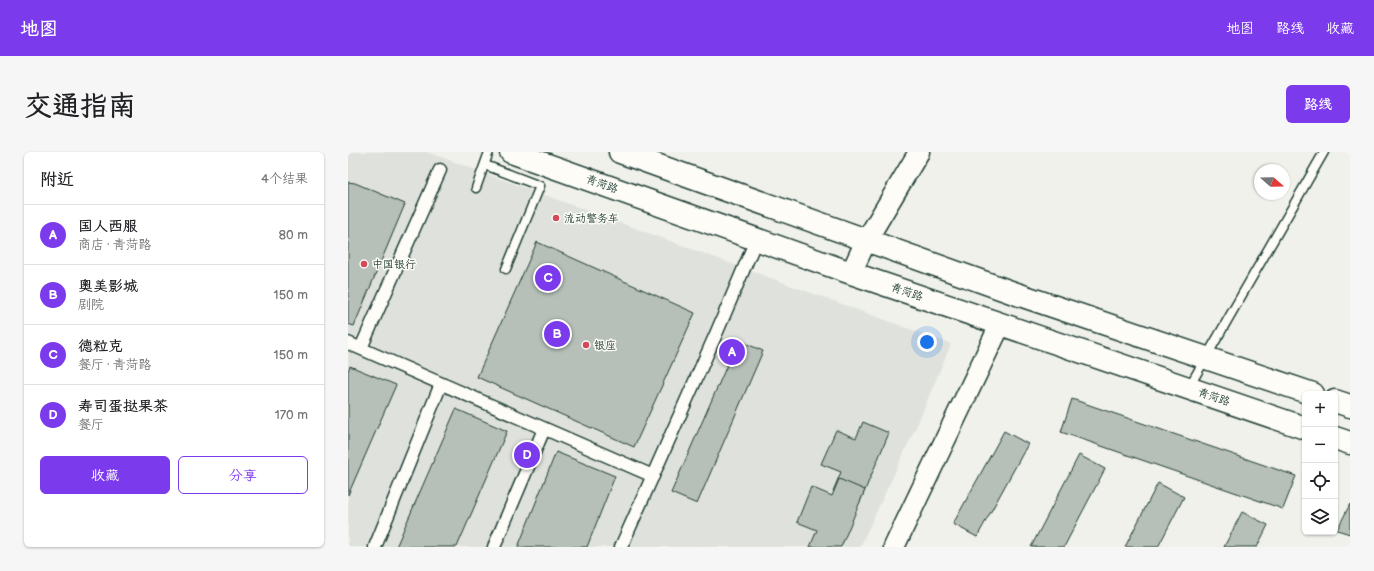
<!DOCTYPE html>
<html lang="zh">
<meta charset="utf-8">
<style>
body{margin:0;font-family:"Balsamiq Sans","LXGW WenKai TC",sans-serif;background:#f6f6f6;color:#202124}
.controls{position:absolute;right:12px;bottom:12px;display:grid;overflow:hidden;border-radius:6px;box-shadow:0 1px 3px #0004}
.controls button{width:36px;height:36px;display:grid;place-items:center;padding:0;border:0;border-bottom:1px solid #e0e0e0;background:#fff;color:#202124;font:20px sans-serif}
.compass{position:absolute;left:906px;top:12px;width:36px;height:36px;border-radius:50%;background:#fff;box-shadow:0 1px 3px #0004;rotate:110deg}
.you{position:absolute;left:579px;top:190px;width:14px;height:14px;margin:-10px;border:3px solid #fff;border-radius:50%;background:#1a73e8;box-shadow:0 0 0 6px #1a73e833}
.badge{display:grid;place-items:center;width:26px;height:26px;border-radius:50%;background:#7c3aed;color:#fff;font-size:13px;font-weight:700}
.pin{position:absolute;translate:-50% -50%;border:2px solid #fff;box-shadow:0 1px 4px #0006}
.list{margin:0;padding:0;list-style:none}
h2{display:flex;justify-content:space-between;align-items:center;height:52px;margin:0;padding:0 16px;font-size:17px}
h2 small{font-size:13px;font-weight:400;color:#757577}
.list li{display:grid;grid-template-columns:26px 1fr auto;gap:12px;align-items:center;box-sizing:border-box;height:60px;padding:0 16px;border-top:1px solid #e0e0e0}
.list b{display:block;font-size:15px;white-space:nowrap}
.list p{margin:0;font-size:13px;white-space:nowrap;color:#757577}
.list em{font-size:13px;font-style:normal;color:#757577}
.actions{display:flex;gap:8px;padding:12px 16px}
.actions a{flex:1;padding:9px 0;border:1px solid #7c3aed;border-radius:6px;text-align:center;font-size:14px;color:#7c3aed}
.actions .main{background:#7c3aed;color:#fff}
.icon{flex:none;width:22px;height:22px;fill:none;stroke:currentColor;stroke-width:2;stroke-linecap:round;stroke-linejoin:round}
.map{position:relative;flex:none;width:1002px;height:395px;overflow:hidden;border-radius:6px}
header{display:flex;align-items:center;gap:24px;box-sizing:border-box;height:56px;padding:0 20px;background:#7c3aed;color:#fff}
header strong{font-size:19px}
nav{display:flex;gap:22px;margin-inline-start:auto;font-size:14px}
.intro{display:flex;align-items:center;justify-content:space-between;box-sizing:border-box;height:96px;padding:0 24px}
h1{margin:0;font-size:28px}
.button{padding:10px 18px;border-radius:6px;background:#7c3aed;color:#fff;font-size:14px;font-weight:700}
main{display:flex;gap:24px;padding:0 24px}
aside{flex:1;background:#fff;border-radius:6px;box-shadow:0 1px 3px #0004}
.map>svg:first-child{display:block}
</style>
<header>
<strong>地图</strong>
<nav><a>地图</a><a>路线</a><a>收藏</a></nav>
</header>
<div class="intro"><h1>交通指南</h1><a class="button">路线</a></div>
<main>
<aside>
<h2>附近<small>4个结果</small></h2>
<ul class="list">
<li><span class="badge">A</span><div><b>国人西服</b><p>商店 · 青菏路</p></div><em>80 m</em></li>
<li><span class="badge">B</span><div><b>奥美影城</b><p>剧院</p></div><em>150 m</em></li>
<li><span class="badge">C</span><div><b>德粒克</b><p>餐厅 · 青菏路</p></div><em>150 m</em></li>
<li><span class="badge">D</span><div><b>寿司蛋挞果茶</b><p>餐厅</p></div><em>170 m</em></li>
</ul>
<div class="actions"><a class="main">收藏</a><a>分享</a></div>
</aside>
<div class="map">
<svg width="1002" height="395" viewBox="0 0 1002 395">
<rect width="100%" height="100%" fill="#f0f1eb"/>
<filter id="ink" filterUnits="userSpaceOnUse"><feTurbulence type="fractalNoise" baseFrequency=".025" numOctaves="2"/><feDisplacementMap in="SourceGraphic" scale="8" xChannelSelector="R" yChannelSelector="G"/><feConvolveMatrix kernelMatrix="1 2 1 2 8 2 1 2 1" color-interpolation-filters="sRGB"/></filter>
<g filter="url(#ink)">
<polygon fill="#dfe2dc" points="0,0 79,0 603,192 569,273 512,395 0,395"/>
<g fill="#b6bfb8" stroke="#1f3d34">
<polygon points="0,30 7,31 57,52 6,174 0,172"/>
<polygon points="189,90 347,161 286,295 129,225"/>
<polygon points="390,188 415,199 349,352 323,341"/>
<polygon points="2,214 48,233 0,343 0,219"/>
<polygon points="724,247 948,324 935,357 713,280"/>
<polygon points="108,257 159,279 109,395 48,395"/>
<polygon points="515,270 541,281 512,350 485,339 493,320 473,312 488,278 508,286"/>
<polygon points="656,279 680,292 629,385 605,372"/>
<polygon points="208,300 267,324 239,395 170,395"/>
<polygon points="731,303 757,317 716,395 683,395"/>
<polygon points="491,327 517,338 493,395 462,395 469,378 449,370 463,335 484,344"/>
<polygon points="810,331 836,345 810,395 777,395"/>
<polygon points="1002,352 1002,382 989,378"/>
<polygon points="894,360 920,373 909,395 876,395"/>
</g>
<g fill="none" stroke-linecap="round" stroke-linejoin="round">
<defs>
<g id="service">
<polyline points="137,13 192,34 158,117"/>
<polyline points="128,36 141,0"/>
<polyline points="841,235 976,0"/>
</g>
<g id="pedestrian">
<polyline points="0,191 305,324"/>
<polyline points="13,196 92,18"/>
<polyline points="27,395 93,232"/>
<polyline points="146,395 196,277"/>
<polyline points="273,395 368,182 408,88"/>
</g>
<g id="tertiary">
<polyline points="503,121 518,89 571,0"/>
<polyline points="546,395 652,173"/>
</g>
<g id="primary">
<polyline points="163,0 503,121 957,276"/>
<polyline points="272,0 663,140 965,242"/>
<polyline points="987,249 1002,254"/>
<polyline points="987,286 1002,291"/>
</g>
</defs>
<use href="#service" stroke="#1f3d34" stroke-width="11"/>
<use href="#pedestrian" stroke="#1f3d34" stroke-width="15"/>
<use href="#tertiary" stroke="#1f3d34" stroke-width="23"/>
<use href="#primary" stroke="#1f3d34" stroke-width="25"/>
<use href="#service" stroke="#fdfcf7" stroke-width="8"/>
<use href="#pedestrian" stroke="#fdfcf7" stroke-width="12"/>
<use href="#tertiary" stroke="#fdfcf7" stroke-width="20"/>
<use href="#primary" stroke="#fdfcf7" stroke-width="22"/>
</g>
</g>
<g fill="#d1495b" stroke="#fdfcf7" stroke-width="1.5">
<circle cx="208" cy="66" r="4"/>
<circle cx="16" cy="112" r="4"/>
<circle cx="238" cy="193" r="4"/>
</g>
<g text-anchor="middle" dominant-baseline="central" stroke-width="3" stroke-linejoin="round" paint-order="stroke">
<g font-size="11" fill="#1f3d34" stroke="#fdfcf7">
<text transform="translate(254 32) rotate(20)">青菏路</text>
<text transform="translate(559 140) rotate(19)">青菏路</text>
<text transform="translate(866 245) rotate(19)">青菏路</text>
</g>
<g font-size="11" fill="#1f3d34" stroke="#fdfcf7" text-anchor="start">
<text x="216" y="66">流动警务车</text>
<text x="24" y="112">中国银行</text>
<text x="246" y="193">银座</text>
</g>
</g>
</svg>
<div class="controls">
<button>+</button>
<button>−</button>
<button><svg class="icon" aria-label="locate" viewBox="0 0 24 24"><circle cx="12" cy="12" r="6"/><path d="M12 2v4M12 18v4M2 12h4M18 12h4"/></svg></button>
<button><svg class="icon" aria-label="layers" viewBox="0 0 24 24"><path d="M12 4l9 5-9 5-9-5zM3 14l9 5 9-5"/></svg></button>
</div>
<svg class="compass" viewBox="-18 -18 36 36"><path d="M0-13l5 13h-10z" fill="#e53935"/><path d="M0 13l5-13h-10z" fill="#757577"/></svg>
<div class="you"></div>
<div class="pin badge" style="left:384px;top:200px">A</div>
<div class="pin badge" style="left:209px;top:182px">B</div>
<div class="pin badge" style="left:200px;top:126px">C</div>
<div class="pin badge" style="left:179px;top:303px">D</div>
</div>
</main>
